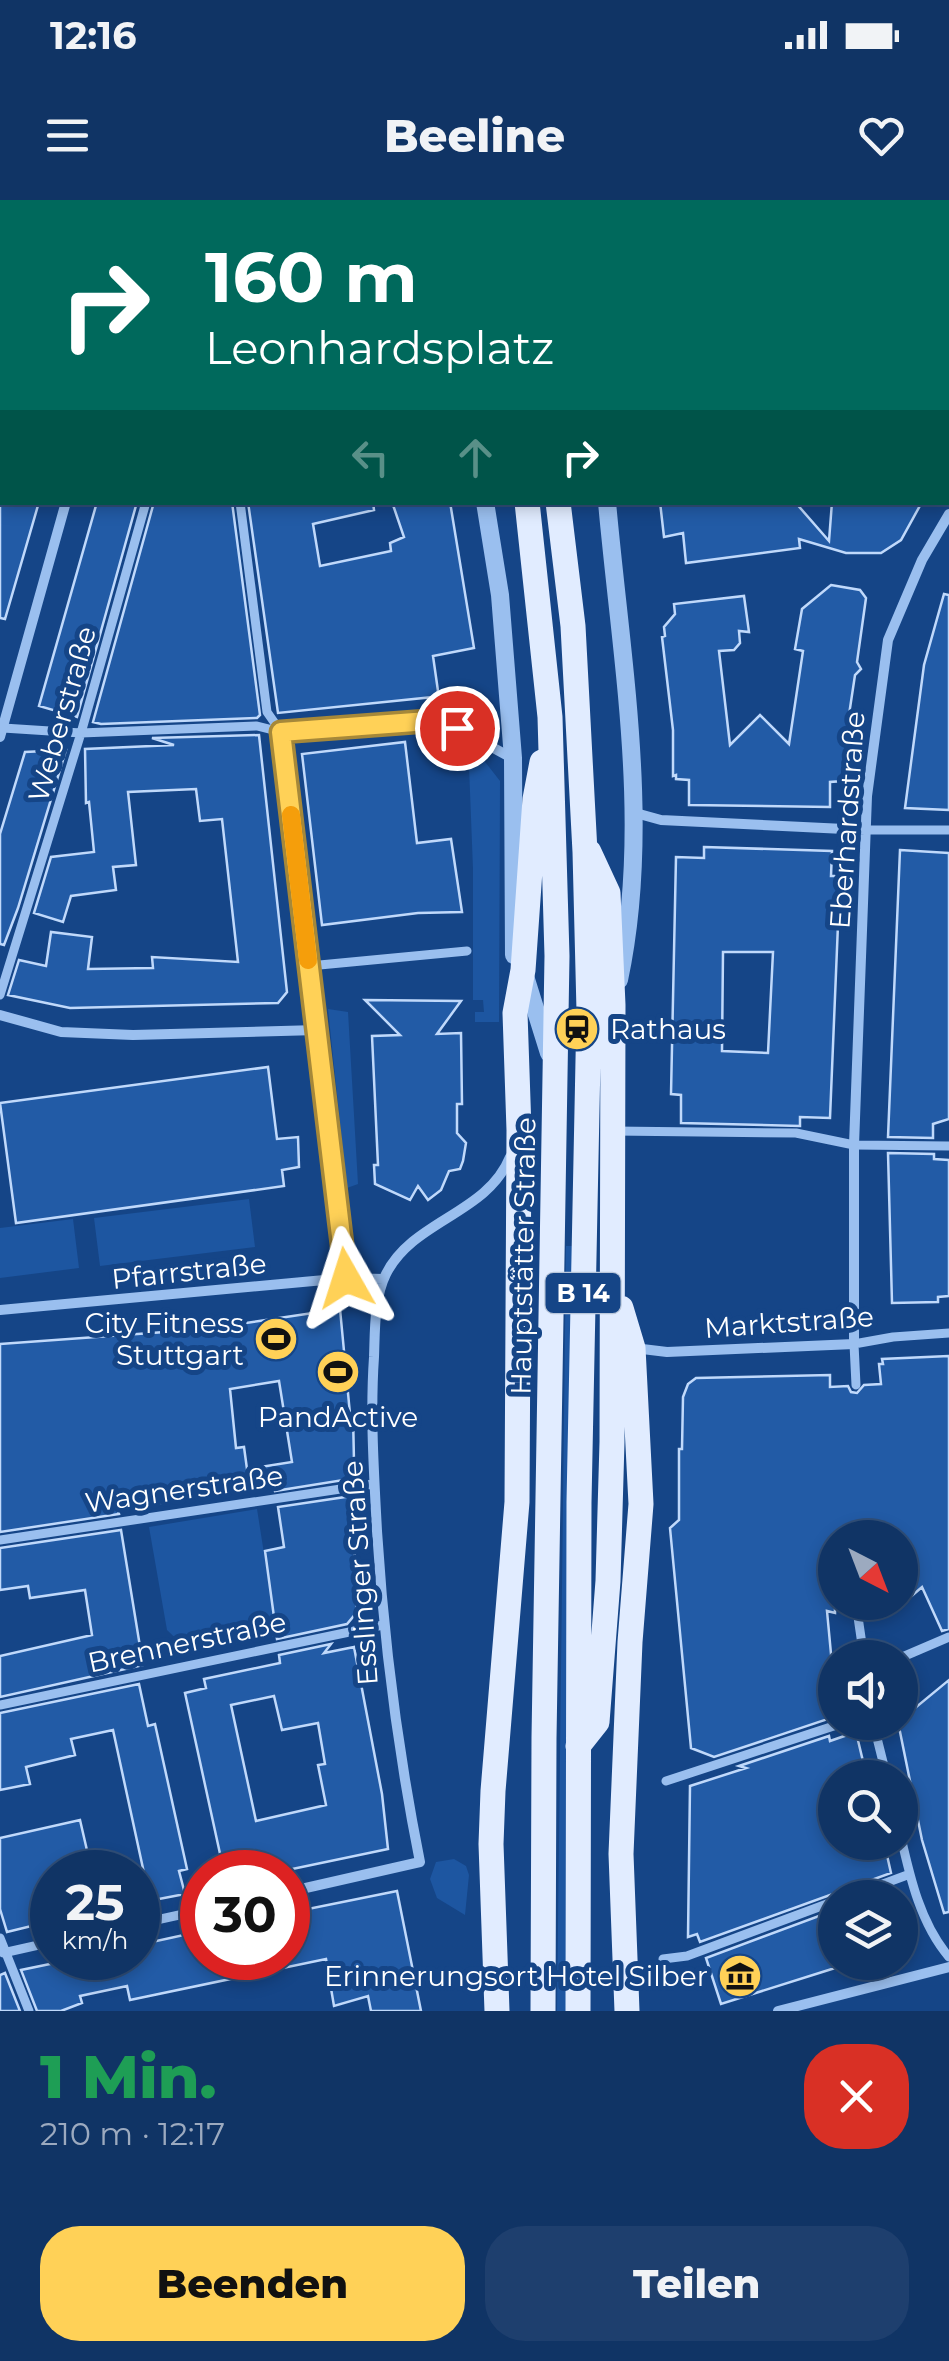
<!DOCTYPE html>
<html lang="de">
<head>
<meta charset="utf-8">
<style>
	body { margin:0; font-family:Montserrat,sans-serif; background:#1e3f6e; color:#f1f3f6; height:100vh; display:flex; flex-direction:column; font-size:38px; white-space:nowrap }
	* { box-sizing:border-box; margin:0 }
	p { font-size:32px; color:#9caabf }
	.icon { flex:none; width:55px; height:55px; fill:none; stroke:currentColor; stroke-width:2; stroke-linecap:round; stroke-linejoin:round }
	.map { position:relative; height:1811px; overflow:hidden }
	.details { display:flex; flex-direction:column; background:#103465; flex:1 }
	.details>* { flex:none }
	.top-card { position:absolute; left:0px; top:0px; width:950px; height:305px; box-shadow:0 5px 15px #0003,0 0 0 2px #304f79; background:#00695c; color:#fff; overflow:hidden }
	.needle { width:65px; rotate:138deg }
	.tools { position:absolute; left:818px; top:1320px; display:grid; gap:20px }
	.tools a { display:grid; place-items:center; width:100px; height:100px; border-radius:50%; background:#103465; box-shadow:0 5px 15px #0003,0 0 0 2px #304f79; font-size:50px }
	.speed { position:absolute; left:30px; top:1650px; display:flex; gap:20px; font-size:50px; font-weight:700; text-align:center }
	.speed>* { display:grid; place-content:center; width:130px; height:130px; border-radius:50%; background:#103465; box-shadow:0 5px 15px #0003,0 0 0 2px #304f79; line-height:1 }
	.speed small { font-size:25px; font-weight:400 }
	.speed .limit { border:15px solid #d22; background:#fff; color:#111 }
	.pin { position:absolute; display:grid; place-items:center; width:85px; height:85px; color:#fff; margin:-42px; border:5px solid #fff; border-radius:50%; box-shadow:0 2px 10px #0007 }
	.me { position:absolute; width:110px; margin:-55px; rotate:354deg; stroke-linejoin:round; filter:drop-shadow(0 0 8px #0008) }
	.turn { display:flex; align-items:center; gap:35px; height:210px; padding:0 40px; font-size:45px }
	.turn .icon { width:130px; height:130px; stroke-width:2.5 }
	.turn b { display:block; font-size:70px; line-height:85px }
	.lanes { display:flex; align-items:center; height:95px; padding:0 40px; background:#0003; justify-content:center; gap:50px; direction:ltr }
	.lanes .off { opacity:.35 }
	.round { display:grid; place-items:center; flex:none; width:105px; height:105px; border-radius:40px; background:#1e3f6e }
	.summary { display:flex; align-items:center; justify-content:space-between; height:170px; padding:0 40px }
	h1 { font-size:60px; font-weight:800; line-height:75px; color:#1e9e55 }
	.cta { display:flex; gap:20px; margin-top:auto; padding:20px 40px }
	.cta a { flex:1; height:115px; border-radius:40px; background:#ffd157; color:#111; font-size:40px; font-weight:800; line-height:115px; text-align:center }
	.cta a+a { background:#1e3f6e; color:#f1f3f6 }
	.status { display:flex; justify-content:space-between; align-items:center; height:70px; padding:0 50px; background:#103465; direction:ltr }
	.status svg { height:28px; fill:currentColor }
	header { display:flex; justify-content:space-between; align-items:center; height:130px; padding:0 40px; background:#103465; font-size:45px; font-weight:800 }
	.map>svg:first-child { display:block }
	.green { fill:#1d56a1 }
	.building { fill:#225ba6; stroke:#c0d9fb; stroke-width:2.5; fill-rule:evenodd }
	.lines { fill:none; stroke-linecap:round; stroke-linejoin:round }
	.primary-tunnel { stroke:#386199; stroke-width:25; stroke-dasharray:25 12; stroke-linecap:butt }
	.pedestrian { stroke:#9abfef; stroke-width:9 }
	.minor { stroke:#9abfef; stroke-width:10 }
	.tertiary { stroke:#9abfef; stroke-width:18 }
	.primary { stroke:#e1ecff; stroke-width:25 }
	.route-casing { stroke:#a68839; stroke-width:25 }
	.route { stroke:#ffd157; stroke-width:18 }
	.slow { stroke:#f59e0b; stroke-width:18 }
	.labels { text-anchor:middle; stroke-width:10; stroke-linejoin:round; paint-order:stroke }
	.shield { fill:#154587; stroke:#b9c7db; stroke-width:2.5 }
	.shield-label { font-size:25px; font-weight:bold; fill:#fff }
	.street-label { font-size:28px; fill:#fff; stroke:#154587 }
	.poi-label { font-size:28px; fill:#fff; stroke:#154587; text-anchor:end }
</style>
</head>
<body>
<div class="status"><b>12:16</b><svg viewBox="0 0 49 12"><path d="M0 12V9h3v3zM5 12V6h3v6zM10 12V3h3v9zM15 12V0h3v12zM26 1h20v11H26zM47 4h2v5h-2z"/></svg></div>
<header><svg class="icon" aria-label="menu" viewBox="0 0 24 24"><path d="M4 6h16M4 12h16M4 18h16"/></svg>Beeline<svg class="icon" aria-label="heart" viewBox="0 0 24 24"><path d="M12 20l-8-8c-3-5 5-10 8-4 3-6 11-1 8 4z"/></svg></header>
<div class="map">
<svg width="949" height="1811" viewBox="0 0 949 1811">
	<rect width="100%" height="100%" fill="#154587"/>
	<path class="green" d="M 468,540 L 500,581 L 499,822 L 475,822 L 475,812 L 484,812 L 483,800 L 473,800 L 473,669 Z
		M 328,809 L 348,812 L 358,984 L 347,988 Z
		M 249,999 L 255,1047 L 100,1066 L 94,1018 Z
		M 73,1019 L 79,1068 L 0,1078 L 0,1028 Z
		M 566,1046 L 574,1046 L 568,1811 L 557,1811 Z
		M 257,1309 L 277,1436 L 191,1453 L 167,1430 L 149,1327 Z
		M 454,1659 L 466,1666 L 469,1675 L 465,1715 L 437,1698 L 430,1679 L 436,1662 Z"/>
	<path class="building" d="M 0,302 L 39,302 L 5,419 L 0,418 Z
		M 97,302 L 137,302 L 77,517 L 39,506 Z
		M 154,302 L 232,302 L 260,515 L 257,518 L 101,524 L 93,522 Z
		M 248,302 L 373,302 L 374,310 L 313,324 L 320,366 L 391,351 L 390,343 L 404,337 L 392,302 L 450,302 L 474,448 L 433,456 L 438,491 L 433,497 L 278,513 Z
		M 660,302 L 795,302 L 829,341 L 832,302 L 922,302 L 901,340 L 881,353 L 846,353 L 799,339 L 800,348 L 686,363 L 683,333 L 664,337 Z
		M 831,385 L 860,390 L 866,398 L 857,462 L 861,469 L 855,475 L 847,528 L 846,577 L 843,577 L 843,581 L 830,582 L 830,607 L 689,605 L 689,580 L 676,579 L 676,575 L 673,576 L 673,530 L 662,437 L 665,436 L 664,427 L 675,414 L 674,404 L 744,396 L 749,432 L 739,431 L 740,443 L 734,450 L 719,451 L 730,545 L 760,515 L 789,544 L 803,451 L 795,449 L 802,409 Z
		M 944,394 L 949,395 L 949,610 L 905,608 L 924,465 Z
		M 259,535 L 287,792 L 278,803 L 70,808 L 8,795 L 19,760 L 46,766 L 51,732 L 92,737 L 88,769 L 153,768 L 152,757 L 238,762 L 222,619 L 200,621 L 196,589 L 128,592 L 136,665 L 113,667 L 116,690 L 71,696 L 63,722 L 34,713 L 51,657 L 94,652 L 89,602 L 86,603 L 85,549 L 174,545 L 152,538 Z
		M 405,542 L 417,643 L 451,639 L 462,712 L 418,713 L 322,725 L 302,554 Z
		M 66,550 L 18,708 L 4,745 L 0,744 L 0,634 L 25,552 Z
		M 704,647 L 832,651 L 831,676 L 840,676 L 830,918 L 800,917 L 800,926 L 681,923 L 681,895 L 671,894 L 676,657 L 704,658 ZM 723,752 L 773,752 L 768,853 L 722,851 Z
		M 900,650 L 949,653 L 949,919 L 933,924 L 933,938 L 888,937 Z
		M 365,800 L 461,801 L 437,834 L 461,833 L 462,904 L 457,904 L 457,933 L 466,943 L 463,961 L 460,969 L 449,971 L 441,990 L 428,1000 L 418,986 L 410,1000 L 375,984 L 374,965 L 378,965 L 372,836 L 400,835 Z
		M 268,867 L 277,939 L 298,937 L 299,967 L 282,970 L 284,986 L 16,1023 L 0,903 Z
		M 888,953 L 934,954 L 934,959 L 949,960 L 949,1096 L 938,1097 L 938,1102 L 892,1103 Z
		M 340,1109 L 350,1214 L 353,1214 L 354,1262 L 351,1262 L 350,1279 L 275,1291 L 274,1286 L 203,1296 L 118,1310 L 119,1314 L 0,1332 L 0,1144 L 206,1129 ZM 279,1181 L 292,1262 L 247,1269 L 244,1247 L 236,1248 L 230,1189 Z
		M 949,1156 L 949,1429 L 942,1431 L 922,1387 L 900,1406 L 900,1338 L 835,1338 L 835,1413 L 827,1411 L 834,1486 L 825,1488 L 828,1519 L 714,1557 L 691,1548 L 670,1328 L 679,1320 L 679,1249 L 682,1249 L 683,1197 L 688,1184 L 696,1178 L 830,1175 L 830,1187 L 848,1186 L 851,1192 L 857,1193 L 864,1185 L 881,1184 L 879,1164 L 883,1164 L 882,1159 Z
		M 352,1296 L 357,1412 L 347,1424 L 277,1439 L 265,1351 L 284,1347 L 278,1307 Z
		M 121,1330 L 143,1465 L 0,1497 L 0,1456 L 92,1435 L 85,1390 L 30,1398 L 28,1386 L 0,1390 L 0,1348 Z
		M 331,1444 L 324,1453 L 354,1447 L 382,1594 L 388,1649 L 278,1672 L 224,1672 L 185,1493 L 206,1488 L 204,1479 L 280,1463 L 279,1455 ZM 274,1496 L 282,1530 L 318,1523 L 325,1564 L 318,1565 L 326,1605 L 256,1621 L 231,1505 Z
		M 949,1480 L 949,1712 L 944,1713 L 922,1640 L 898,1522 Z
		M 139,1484 L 148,1526 L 155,1524 L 187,1669 L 179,1671 L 185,1694 L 138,1703 L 138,1674 L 144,1673 L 113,1530 L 71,1539 L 75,1555 L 26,1567 L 30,1584 L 0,1590 L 0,1513 Z
		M 856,1532 L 867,1578 L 835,1578 L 835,1642 L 884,1642 L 891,1673 L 700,1742 L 697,1734 L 688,1737 L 690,1586 L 746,1568 L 739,1566 L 829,1536 L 830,1541 Z
		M 80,1620 L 92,1672 L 52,1672 L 52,1721 L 7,1732 L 0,1709 L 0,1638 Z
		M 397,1691 L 421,1811 L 371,1811 L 368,1796 L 334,1806 L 326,1759 L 130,1800 L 127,1786 L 80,1796 L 82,1803 L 61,1811 L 37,1811 L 21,1770 L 79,1758 L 138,1758 L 138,1745 L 202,1731 L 202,1758 L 288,1758 L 288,1713 Z
		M 835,1710 L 835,1768 L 721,1804 L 706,1758 Z
		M 5,1773 L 20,1811 L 0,1811 L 0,1775 Z"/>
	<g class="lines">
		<path class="primary-tunnel" d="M 496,0 L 496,2
			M 527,0 L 527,2"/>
		<path class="pedestrian" d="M 240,302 L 267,512 L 281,532
			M 3,528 L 81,533 L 257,526 L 281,532
			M 865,630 L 949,630
			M 309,766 L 467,751
			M 0,795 L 81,533 L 146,302
			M 614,931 L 796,933 L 854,945 L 949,946
			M 856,1185 L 854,1144 L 893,1137 L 949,1133
			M 0,1340 L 374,1284
			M 858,1417 L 864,1458
			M 900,1458 L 949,1437
			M 0,1505 L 383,1425
			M 873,1522 L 887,1578
			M 666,1581 L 846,1522
			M 900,1633 C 910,1677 920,1723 949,1757
			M 845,1698 L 910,1674
			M 138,1724 L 202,1710
			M 0,1738 L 29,1811
			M 3,1753 L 52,1742
			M 663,1759 L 687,1756 L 835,1701"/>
		<path class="minor" d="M 502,0 L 504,2
			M 513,0 L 521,2
			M 817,0 L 817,2
			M 150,2 L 151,0
			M 948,103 L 949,102
			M 0,537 L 66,302
			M 632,612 L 661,620 L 865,630
			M 0,815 L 61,832 L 133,835 L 317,830
			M 346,1078 L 281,532 L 429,521 L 457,528 L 512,558
			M 0,1110 L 346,1078 L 383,1079
			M 634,1148 L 667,1152 L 854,1144 L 854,945 L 867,596 L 888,440 L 922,360 L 949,314
			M 288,1692 L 420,1662 C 398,1552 384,1443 377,1331 C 374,1273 370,1215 374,1157 C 375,1131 374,1098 386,1074 C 413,1020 487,1014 510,957
			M 778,1811 L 949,1767"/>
		<path class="tertiary" d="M 135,0 L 137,2
			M 435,0 L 435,2
			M 576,0 L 576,2
			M 476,2 L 486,0
			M 485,302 L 500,395 L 513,558 L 514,755
			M 607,302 C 621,459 652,625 619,780
			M 524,773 L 549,853"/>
		<path class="primary" d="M 527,302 L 550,517 L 557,756 L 544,1538 L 543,1811
			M 558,302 L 573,426 L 585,652 L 589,811 L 579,1302 L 578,1811
			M 621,1108 L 633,1148 L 641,1304 L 630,1442 L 621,1654 L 627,1811
			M 578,1546 L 597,1522 L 608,1381 L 612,1242 L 613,805 L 608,693 L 589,652
			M 497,1811 L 491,1644 L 493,1591 L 517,1302 L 519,930 L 515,813 L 523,770 L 535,599 L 542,562"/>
	</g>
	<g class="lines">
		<g class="route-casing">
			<path id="route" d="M 346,1078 L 281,532 L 428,521 L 457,528"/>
		</g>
		<use href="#route" class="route"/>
		<path class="slow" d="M 291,615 L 308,760"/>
	</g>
	<defs>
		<g id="station-disc" transform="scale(2.25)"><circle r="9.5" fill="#ffd157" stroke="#154587"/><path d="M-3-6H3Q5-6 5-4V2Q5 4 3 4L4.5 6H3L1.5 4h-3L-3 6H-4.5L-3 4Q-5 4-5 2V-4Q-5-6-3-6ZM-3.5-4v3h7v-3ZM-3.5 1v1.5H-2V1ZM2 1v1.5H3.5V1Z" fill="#111"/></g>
		<g id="stadium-disc" transform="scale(2.25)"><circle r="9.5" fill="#ffd157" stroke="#154587"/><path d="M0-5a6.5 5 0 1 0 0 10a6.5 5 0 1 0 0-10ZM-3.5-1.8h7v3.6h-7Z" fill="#111"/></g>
		<g id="museum-disc" transform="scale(2.25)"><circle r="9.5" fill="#ffd157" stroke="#154587"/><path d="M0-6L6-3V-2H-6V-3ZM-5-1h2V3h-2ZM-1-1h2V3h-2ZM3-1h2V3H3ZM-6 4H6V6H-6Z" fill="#111"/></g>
	</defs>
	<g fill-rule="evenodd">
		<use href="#station-disc" x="577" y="829"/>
		<use href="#stadium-disc" x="276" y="1139"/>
		<use href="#stadium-disc" x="338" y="1172"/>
		<use href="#museum-disc" x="740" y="1776"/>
	</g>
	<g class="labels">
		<rect class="shield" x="545.5" y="1073" width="75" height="40" rx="8"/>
		<g class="shield-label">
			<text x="583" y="1102">B 14</text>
		</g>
		<g class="street-label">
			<text transform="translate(62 514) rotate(-74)" y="10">Weberstraße</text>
			<text transform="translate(847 620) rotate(-86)" y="10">Eberhardstraße</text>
			<text transform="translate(523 1056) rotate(-89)" y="10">Hauptstätter Straße</text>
			<text transform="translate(189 1071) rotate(-6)" y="10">Pfarrstraße</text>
			<text transform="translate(789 1122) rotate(-4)" y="10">Marktstraße</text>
			<text transform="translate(184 1289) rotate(-8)" y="10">Wagnerstraße</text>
			<text transform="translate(360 1373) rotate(-94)" y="10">Esslinger Straße</text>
			<text transform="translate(187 1442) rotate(-12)" y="10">Brennerstraße</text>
		</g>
		<g class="poi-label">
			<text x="610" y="839" text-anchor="start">Rathaus</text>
			<text x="244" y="1133">City Fitness<tspan x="244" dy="32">Stuttgart</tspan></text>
			<text x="338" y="1227" text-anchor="middle">PandActive</text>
			<text x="708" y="1786">Erinnerungsort Hotel Silber</text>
		</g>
	</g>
</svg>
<div class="tools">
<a><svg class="needle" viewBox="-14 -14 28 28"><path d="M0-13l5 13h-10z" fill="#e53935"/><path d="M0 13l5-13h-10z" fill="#9caabf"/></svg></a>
<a><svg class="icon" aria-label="sound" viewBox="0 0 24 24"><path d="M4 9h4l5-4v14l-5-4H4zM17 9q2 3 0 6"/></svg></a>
<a><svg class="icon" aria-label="search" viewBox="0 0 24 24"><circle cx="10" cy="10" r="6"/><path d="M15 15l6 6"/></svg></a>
<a><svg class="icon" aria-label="layers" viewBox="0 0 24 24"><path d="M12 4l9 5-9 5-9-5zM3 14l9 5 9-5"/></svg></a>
</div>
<div class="speed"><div>25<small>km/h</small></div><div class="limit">30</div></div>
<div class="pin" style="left:457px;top:528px;background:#d93025"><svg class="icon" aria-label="arrive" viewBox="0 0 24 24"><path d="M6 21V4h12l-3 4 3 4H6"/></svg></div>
<svg class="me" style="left:346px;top:1078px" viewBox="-20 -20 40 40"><path d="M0-17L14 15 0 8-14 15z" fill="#ffd157" stroke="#fff" stroke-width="4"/></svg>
<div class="top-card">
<div class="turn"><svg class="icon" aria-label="right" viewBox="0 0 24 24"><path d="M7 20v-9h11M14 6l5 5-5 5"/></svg><div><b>160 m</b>Leonhardsplatz</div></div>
<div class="lanes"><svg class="icon off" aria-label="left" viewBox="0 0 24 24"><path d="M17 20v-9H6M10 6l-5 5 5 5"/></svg><svg class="icon off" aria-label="ahead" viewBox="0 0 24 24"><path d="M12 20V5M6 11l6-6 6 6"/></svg><svg class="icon" aria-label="right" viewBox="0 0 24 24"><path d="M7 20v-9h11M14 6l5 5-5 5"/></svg></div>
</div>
</div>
<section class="details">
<div class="summary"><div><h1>1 Min.</h1><p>210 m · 12:17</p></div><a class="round" style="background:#d93025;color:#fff"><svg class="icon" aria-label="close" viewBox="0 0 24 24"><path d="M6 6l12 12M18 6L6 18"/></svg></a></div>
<div class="cta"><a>Beenden</a><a>Teilen</a></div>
</section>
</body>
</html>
